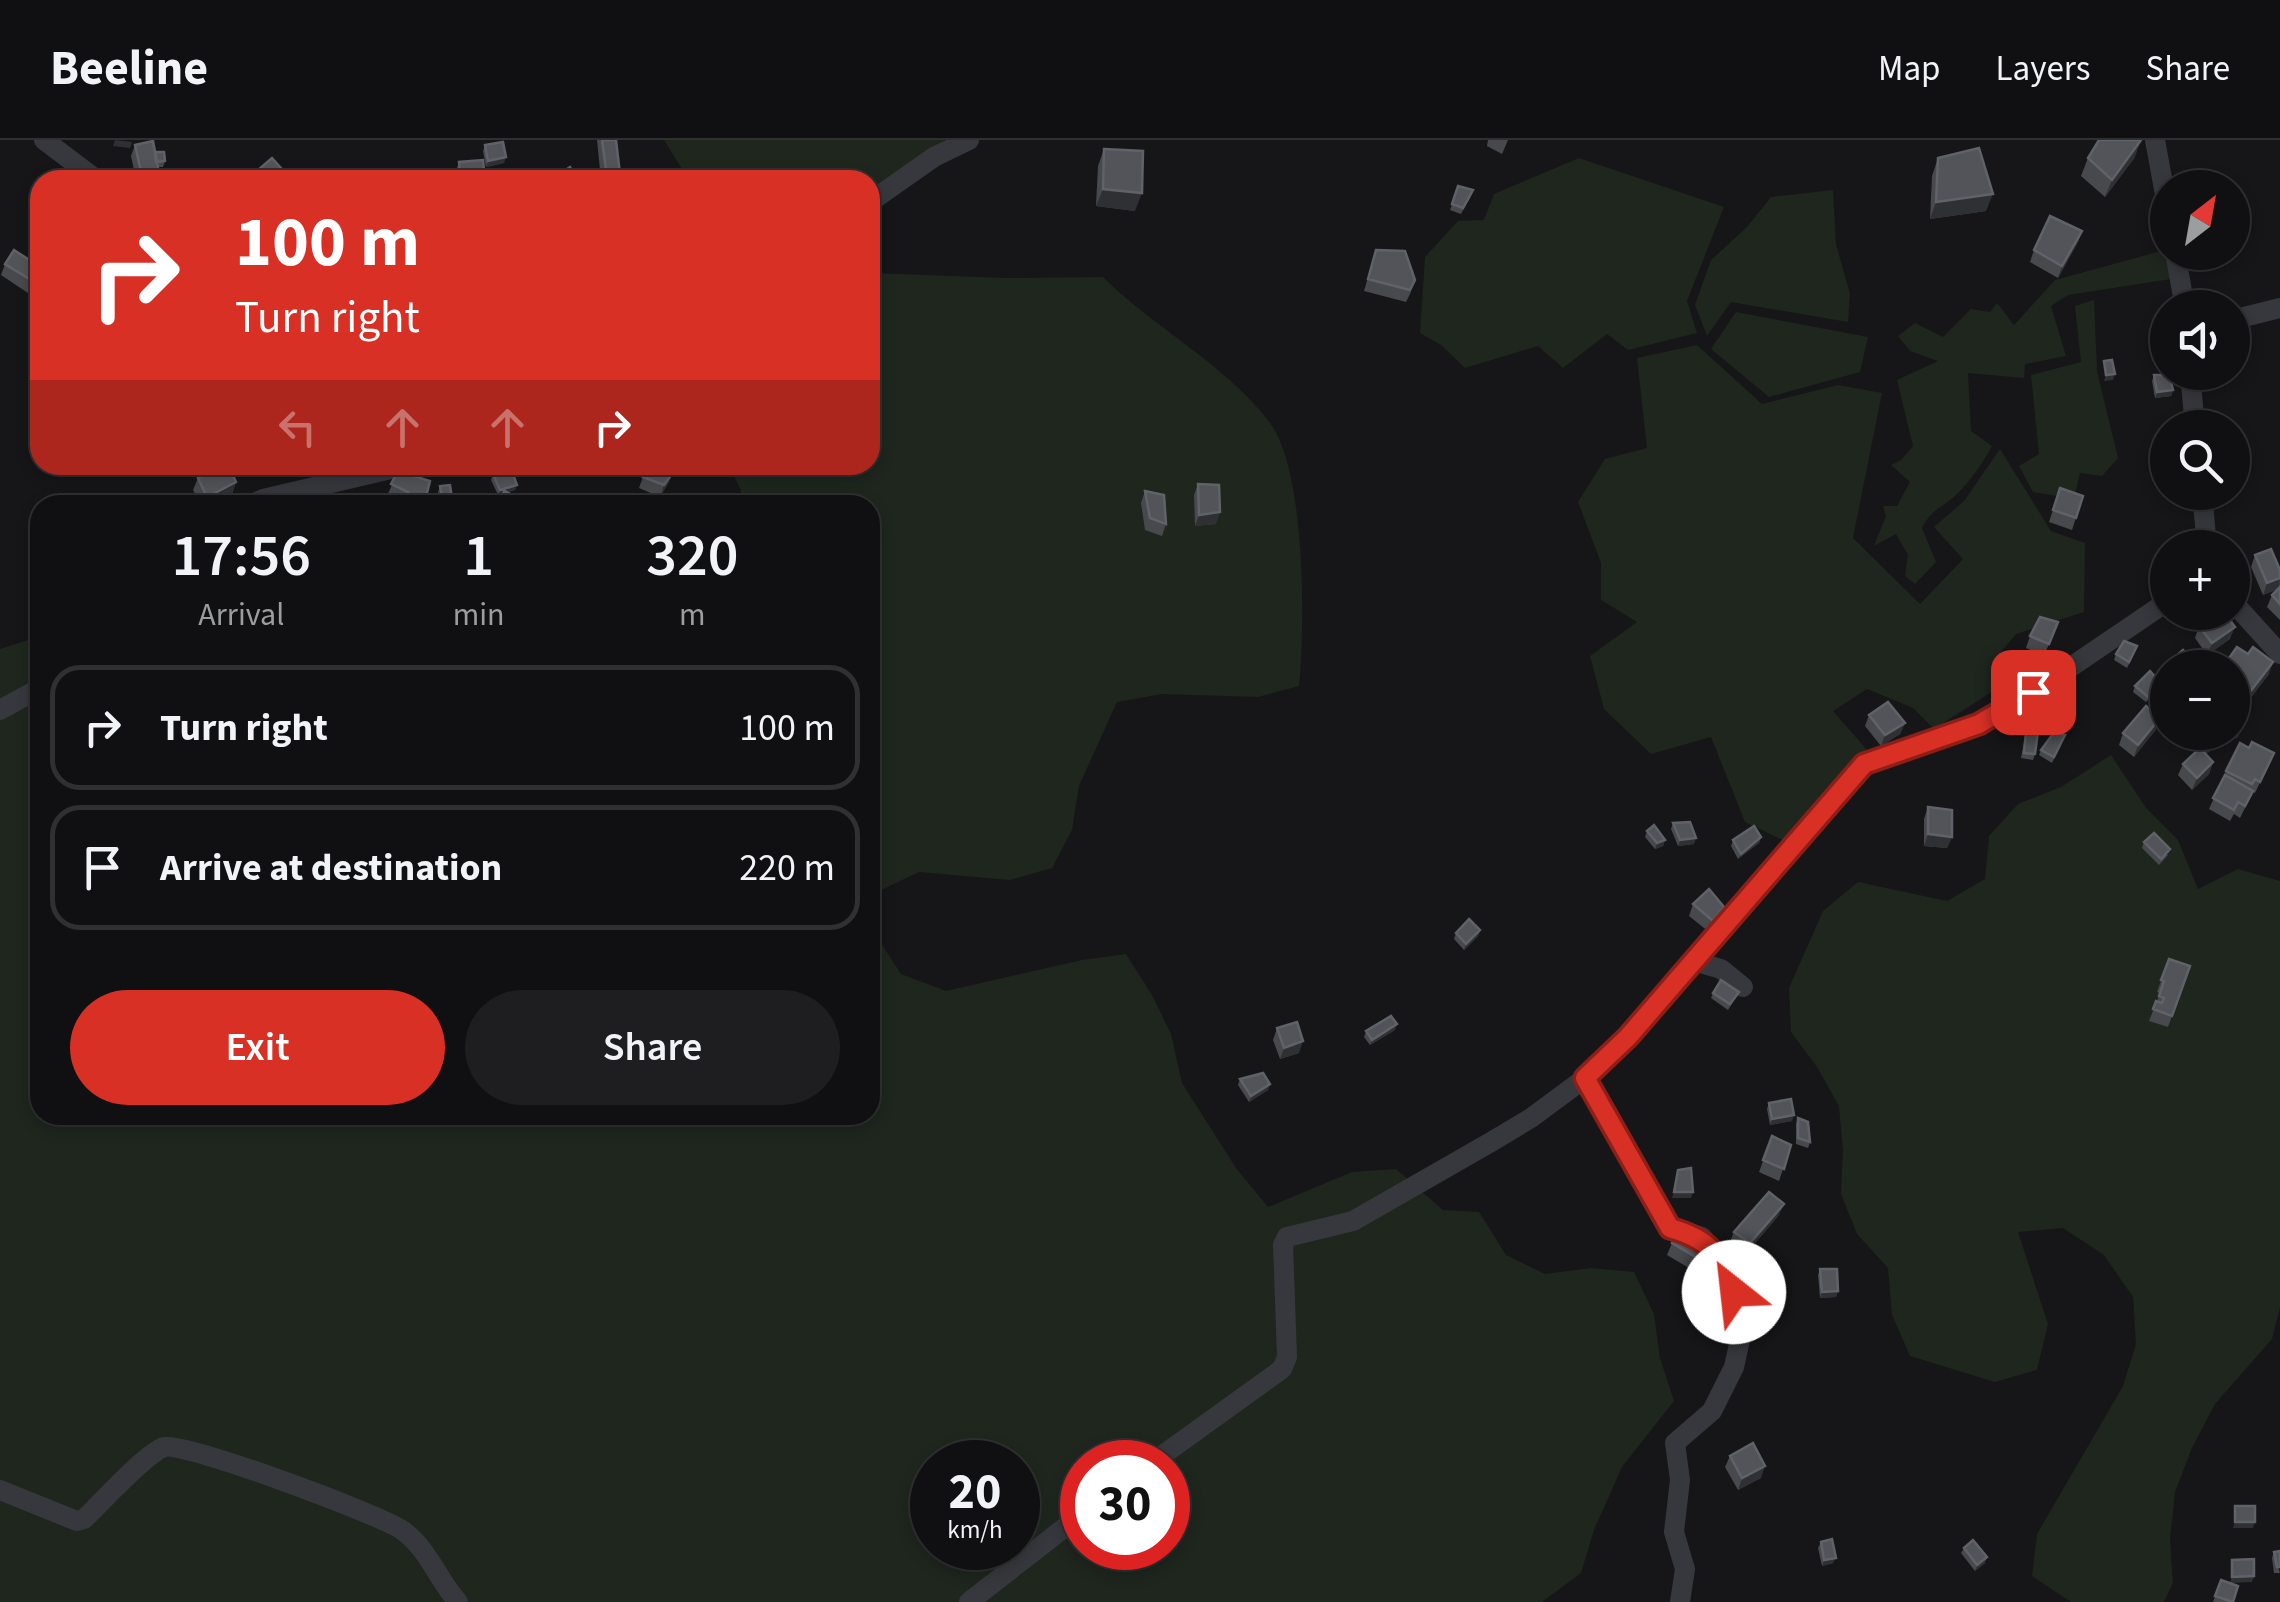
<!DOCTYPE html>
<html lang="en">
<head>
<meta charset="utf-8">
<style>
	body { margin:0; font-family:"Source Sans 3",sans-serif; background:#1e1e20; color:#f1f3f6; height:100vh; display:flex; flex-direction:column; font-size:38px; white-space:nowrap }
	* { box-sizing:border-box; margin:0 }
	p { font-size:32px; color:#9c9d9f }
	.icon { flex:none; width:55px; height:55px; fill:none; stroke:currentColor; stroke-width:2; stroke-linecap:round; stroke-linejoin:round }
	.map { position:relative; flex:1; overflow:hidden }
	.panel { position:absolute; left:30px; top:355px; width:850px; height:630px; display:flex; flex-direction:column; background:#101012; border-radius:30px; box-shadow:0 5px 15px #0003,0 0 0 2px #303032 }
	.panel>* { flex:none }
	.banner { position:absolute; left:30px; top:30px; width:850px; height:305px; border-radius:30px; box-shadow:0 5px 15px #0003,0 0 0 2px #303032; background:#d93025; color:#fff; overflow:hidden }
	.needle { width:65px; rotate:31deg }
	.controls { position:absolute; left:2150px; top:30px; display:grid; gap:20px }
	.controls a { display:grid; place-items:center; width:100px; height:100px; border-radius:50%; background:#101012; box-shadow:0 5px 15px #0003,0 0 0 2px #303032; font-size:50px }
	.speed { position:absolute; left:910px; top:1300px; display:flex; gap:20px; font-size:50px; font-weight:700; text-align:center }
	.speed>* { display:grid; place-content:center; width:130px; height:130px; border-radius:50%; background:#101012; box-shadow:0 5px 15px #0003,0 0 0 2px #303032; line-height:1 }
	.speed small { font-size:25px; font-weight:400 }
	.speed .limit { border:15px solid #d22; background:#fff; color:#111 }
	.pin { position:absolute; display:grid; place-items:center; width:85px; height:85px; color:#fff; margin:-42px; border-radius:20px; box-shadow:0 5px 15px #0006 }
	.me { position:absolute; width:110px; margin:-55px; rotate:331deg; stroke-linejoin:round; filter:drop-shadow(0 0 8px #0008) }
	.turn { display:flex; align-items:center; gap:35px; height:210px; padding:0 40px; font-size:45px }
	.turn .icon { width:130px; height:130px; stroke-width:2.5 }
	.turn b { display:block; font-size:70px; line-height:85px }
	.lanes { display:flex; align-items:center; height:95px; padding:0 40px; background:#0003; justify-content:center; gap:50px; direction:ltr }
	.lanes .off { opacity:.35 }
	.eta { display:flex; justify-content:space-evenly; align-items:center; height:170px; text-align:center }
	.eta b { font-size:60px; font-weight:600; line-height:70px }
	.button { display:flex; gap:20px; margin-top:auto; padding:20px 40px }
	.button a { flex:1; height:115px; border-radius:60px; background:#d93025; color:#fff; font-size:40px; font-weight:600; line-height:115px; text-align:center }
	.button a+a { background:#1e1e20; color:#f1f3f6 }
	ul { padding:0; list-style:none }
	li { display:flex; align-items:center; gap:30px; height:125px; margin:0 20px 15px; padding:0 20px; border:5px solid #303032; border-radius:30px }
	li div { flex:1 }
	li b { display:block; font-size:38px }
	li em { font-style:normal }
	header { display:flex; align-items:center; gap:60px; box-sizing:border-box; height:140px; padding:0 50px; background:#101012; border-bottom:2px solid #303032 }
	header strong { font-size:48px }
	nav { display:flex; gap:55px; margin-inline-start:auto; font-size:35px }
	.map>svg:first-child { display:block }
	.green { fill:#1e261e; fill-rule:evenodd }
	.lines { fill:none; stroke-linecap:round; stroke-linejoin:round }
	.street { stroke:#37383d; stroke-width:20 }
	.wall { fill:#47494d }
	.shaded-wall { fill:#2f3033 }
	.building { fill:#525459; stroke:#5f6268; stroke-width:2.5 }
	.route-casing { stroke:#8d1f18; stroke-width:25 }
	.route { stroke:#d93025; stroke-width:18 }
</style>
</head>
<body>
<header>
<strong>Beeline</strong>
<nav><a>Map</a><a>Layers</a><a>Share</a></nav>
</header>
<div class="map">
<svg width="2280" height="1462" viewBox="0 0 2280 1462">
	<rect width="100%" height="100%" fill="#161618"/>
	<path class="green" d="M 664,0 L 945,0 L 870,52 L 870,40 L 689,40 Z
		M 1579,18 L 1724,67 L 1687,161 L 1697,193 L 1628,210 L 1607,194 L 1563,228 L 1538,206 L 1465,228 L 1441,205 L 1420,193 L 1425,117 L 1458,81 L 1484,80 L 1494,54 Z
		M 1833,50 L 1836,104 L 1850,154 L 1848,182 L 1731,162 L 1707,196 L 1695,165 L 1711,120 L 1747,87 L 1771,57 Z
		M 2165,110 L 2171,139 L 2068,155 L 2051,166 L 2066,216 L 2025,224 L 2024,238 L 1968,233 L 1971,291 L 1992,306 C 1982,324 1971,340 1957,354 C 1942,369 1933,367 1922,388 L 1936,422 L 1915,444 L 1905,436 L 1908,415 L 1896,394 L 1874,406 L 1886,376 L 1883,366 L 1897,366 L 1910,342 L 1891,325 L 1901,320 L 1913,306 L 1897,240 L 1938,221 L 1910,211 L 1898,196 L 1915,183 L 1943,197 L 1971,169 L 1990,172 L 1997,163 L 2014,185 L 2055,140 Z
		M 870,133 L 1007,138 L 1103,137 C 1154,188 1227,225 1270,283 C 1306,331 1305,486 1299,546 L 1258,557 L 1162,554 L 1117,562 L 1079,646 L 1072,690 L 1052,728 L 1010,740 L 919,732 L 877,752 L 877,797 L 901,834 L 946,851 L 1082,820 L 1126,814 L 1152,855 L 1171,894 L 1182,943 L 1236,1028 L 1268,1067 L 1352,1032 L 1396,1029 L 1443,1070 L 1479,1072 L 1506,1115 L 1545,1134 L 1591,1128 L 1634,1132 L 1654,1174 L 1660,1218 L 1674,1261 L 1622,1327 L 1594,1390 L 1581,1433 L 1542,1462 L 0,1462 L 0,509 L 31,499 L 40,506 L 40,975 L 870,975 L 870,365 L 739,365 L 741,351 L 729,325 L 870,325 ZM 932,1322 L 1018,1322 L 1018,1408 L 932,1408 ZM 1082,1322 L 1168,1322 L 1168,1408 L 1082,1408 Z
		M 2094,160 L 2097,231 L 2118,318 L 2102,336 L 2080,333 L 2074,359 L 2033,352 L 2019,326 L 2039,314 L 2031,235 L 2081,222 L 2075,166 Z
		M 1736,172 L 1868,197 L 1860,232 L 1769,257 L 1711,209 Z
		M 1697,205 L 1762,264 L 1838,245 L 1882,253 L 1853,398 L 1920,464 L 1963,419 L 1934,387 L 1964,361 L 2000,309 L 2051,391 L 2085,403 L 2084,472 L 2016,494 L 1993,522 L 2004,544 L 1934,589 L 1913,568 L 1867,549 L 1833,571 L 1868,611 L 1785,701 L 1745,682 L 1711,597 L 1651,614 L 1604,569 L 1590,516 L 1637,482 L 1601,460 L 1601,423 L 1578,362 L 1605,319 L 1647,308 L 1637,218 Z
		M 2111,615 L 2146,668 L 2178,700 L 2198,749 L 2238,729 L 2280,741 L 2280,1167 L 2272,1199 L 2215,1264 L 2192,1308 L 2175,1352 L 2170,1399 L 2173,1443 L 2164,1462 L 2071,1462 L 2032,1436 L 2037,1394 L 2123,1246 L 2136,1204 L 2133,1157 L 2104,1115 L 2063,1088 L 2018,1092 L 2048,1184 L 2037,1230 L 1995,1242 L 1910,1216 L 1892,1175 L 1888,1128 L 1857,1094 L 1841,1054 L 1843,1010 L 1839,966 L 1817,927 L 1791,892 L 1789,848 L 1823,771 L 1858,742 L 1947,761 L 1985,739 L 1989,696 L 2018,664 L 2061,647 Z"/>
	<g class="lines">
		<path class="street" d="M 44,0 L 97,40
			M 2155,0 L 2168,71
			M 870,62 L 934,17 L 969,0
			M 2175,112 L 2185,168
			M 2232,180 L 2280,168
			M 2190,232 L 2195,288
			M 2202,352 L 2207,408
			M 250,365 L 263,359 L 391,329 L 446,325
			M 2232,461 L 2280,514
			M 0,570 L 40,548
			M 1693,821 L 1721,829 L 1743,847
			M 1585,938 L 1671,1087 L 1702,1097 L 1724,1127 L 1745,1177 L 1734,1227 L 1712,1271 L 1675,1303 L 1680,1340 L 1674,1392 L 1685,1429 L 1680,1462
			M 1153,1322 L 1282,1229 L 1287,1217 L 1283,1105 L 1287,1097 L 1353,1081 L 1491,1002 L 1531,978 L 1585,938 L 1628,897 L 1864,624 L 1979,585 L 2006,571 L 2168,461
			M 0,1350 L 77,1381 L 84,1379 C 101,1363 145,1314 164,1307 C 180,1300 381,1375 402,1390 C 429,1409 437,1439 458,1462
			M 969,1462 L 1082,1374"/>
	</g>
	<path class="wall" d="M 597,0 L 616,0 L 618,40 L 601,40 Z
		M 1488,0 L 1508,0 L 1502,14 L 1487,6 Z
		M 135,5 L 155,13 L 165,21 L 163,27 L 158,27 L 154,40 L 136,40 L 131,16 Z
		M 485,5 L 504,23 L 486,27 L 483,11 Z
		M 1104,9 L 1135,71 L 1096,66 L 1098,26 Z
		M 2135,17 L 2105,57 L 2081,36 L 2088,18 Z
		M 1938,18 L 1986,71 L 1930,79 L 1932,36 Z
		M 459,22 L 485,40 L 456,40 L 455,33 Z
		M 258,30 L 289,37 L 288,40 L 254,40 Z
		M 1458,46 L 1471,56 L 1461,74 L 1450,70 Z
		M 2082,91 L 2078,102 L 2058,138 L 2030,122 L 2034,110 Z
		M 1376,110 L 1411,152 L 1406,162 L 1364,151 Z
		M 5,124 L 40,141 L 31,155 L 1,135 Z
		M 2154,235 L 2173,250 L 2171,256 L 2155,258 L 2152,241 Z
		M 398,331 L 424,365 L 401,365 L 402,363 L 387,356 Z
		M 493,334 L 517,345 L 515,350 L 498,355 L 491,340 Z
		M 643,337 L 669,342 L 660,357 L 639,348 Z
		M 198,338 L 236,342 L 232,354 L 210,365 L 201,365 L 193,350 Z
		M 1198,344 L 1216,384 L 1195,386 L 1194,355 Z
		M 440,346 L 453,365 L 440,365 L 438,352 Z
		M 2060,348 L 2083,356 L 2072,390 L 2049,382 Z
		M 1145,351 L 1166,384 L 1162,396 L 1145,390 L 1141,363 Z
		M 2255,415 L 2280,430 L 2280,480 L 2267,467 L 2272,455 L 2278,449 L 2263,455 L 2251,427 Z
		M 2058,482 L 2044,516 L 2026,508 L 2030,496 Z
		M 2199,486 L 2230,499 L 2207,515 L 2195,498 Z
		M 2135,512 L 2127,528 L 2114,520 L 2116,514 Z
		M 2166,525 L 2168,528 L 2168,543 L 2162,537 Z
		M 2232,528 L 2269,534 L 2246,564 L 2236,556 L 2232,560 Z
		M 2160,542 L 2158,548 L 2146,562 L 2133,552 L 2135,546 Z
		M 2168,555 L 2168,592 L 2174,592 L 2166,599 L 2157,587 L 2134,617 L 2119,605 L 2123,593 L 2152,571 L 2154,565 Z
		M 1869,575 L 1905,583 L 1900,594 L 1881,606 L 1865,586 Z
		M 2242,586 L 2238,597 L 2225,603 L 2222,596 L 2218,606 L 2205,614 L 2213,622 L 2209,634 L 2192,650 L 2178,635 L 2183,624 L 2199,608 L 2189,592 L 2232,592 Z
		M 2026,591 L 2035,614 L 2033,620 L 2021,618 Z
		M 2065,595 L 2052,623 L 2039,615 L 2041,610 Z
		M 2249,608 L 2274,613 L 2255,653 L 2253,652 L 2240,678 L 2234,674 L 2230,681 L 2209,669 L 2226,631 Z
		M 1928,667 L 1952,697 L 1947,708 L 1924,706 L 1924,679 Z
		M 1673,683 L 1694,704 L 1678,706 L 1671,689 Z
		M 1647,691 L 1665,700 L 1663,706 L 1655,709 L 1645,697 Z
		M 1761,697 L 1759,703 L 1738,719 L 1731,706 L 1733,700 Z
		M 2144,702 L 2168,715 L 2159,725 L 2142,708 Z
		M 1693,764 L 1719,779 L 1709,792 L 1689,776 Z
		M 1480,790 L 1478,796 L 1464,810 L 1454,799 L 1456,793 Z
		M 2169,819 L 2190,826 L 2168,887 L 2149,881 L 2160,853 L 2157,852 Z
		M 1739,852 L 1728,870 L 1711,858 L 1713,853 Z
		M 1277,888 L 1299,913 L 1280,919 L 1273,900 Z
		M 1395,890 L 1370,905 L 1364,897 L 1366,891 Z
		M 1240,939 L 1268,950 L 1249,962 L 1238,945 Z
		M 1769,963 L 1792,981 L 1770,985 L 1767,969 Z
		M 1798,978 L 1810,1002 L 1808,1008 L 1796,1004 L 1796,984 Z
		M 1772,996 L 1791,1005 L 1779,1041 L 1759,1032 Z
		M 1779,1075 L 1745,1115 L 1729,1104 L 1734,1092 Z
		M 1672,1103 L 1704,1112 L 1694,1131 L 1667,1115 Z
		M 1820,1129 L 1838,1151 L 1836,1157 L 1820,1158 L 1818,1135 Z
		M 1700,1148 L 1718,1188 L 1698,1188 L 1696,1160 Z
		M 1730,1316 L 1761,1338 L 1738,1350 L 1725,1327 Z
		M 1821,1402 L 1833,1423 L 1822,1426 L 1818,1408 Z
		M 1964,1408 L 1985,1423 L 1975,1431 L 1961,1413 Z
		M 2274,1412 L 2280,1433 L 2274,1433 L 2272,1418 Z
		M 2221,1440 L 2233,1462 L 2213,1462 Z"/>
	<path class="shaded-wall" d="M 115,0 L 132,2 L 130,8 L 113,6 Z
		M 2141,0 L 2135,17 L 2105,57 L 2112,40 Z
		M 506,17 L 504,23 L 486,27 L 488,21 Z
		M 158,28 L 154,40 L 138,40 L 141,32 Z
		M 620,34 L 618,40 L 606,40 L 607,37 Z
		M 1103,49 L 1142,53 L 1135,71 L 1096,66 Z
		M 1993,54 L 1986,71 L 1930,79 L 1936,62 Z
		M 2082,91 L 2078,102 L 2058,138 L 2062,126 Z
		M 2115,234 L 2113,240 L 2104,241 L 2106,235 Z
		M 2173,250 L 2171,256 L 2155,258 L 2157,252 Z
		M 674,331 L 669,342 L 660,357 L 664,345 Z
		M 236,342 L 232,354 L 210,365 L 204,365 L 207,357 Z
		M 517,345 L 515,350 L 498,355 L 500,350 Z
		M 1220,372 L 1216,384 L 1195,386 L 1199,375 Z
		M 2280,438 L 2279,449 L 2263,455 L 2267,443 Z
		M 2235,487 L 2230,499 L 2207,515 L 2212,503 Z
		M 2273,522 L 2269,534 L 2246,564 L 2250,552 Z
		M 2160,578 L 2156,590 L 2134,617 L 2138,605 Z
		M 1905,583 L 1900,594 L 1881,606 L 1885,595 Z
		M 2242,586 L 2238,597 L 2225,603 L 2229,592 L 2232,592 L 2232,590 Z
		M 2222,595 L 2218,606 L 2203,615 L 2207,604 Z
		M 2213,622 L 2209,634 L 2192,650 L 2197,638 Z
		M 1928,694 L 1952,697 L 1947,708 L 1924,706 Z
		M 1761,697 L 1759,703 L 1738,719 L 1741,714 Z
		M 1696,698 L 1694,704 L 1678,706 L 1680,700 Z
		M 1665,700 L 1663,706 L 1655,709 L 1657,703 Z
		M 1724,767 L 1719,779 L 1709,792 L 1713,781 Z
		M 1480,790 L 1478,796 L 1464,810 L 1466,804 Z
		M 1397,884 L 1395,890 L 1370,905 L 1372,900 Z
		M 1303,901 L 1299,913 L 1280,919 L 1284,908 Z
		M 1270,944 L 1268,950 L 1249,962 L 1251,956 Z
		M 1794,975 L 1792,981 L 1770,985 L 1772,979 Z
		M 1674,1052 L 1693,1052 L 1691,1058 L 1672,1058 Z
		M 1784,1064 L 1779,1075 L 1745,1115 L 1750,1103 Z
		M 1838,1151 L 1836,1157 L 1820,1158 L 1822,1152 Z
		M 1702,1177 L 1723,1177 L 1718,1188 L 1698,1188 Z
		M 1765,1326 L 1761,1338 L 1738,1350 L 1742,1338 Z
		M 2235,1382 L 2255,1382 L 2253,1388 L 2233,1388 Z
		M 1987,1417 L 1985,1423 L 1975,1431 L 1977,1425 Z
		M 1836,1418 L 1833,1423 L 1822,1426 L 1824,1420 Z
		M 2254,1436 L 2252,1442 L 2230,1443 L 2232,1437 Z"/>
	<path class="building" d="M 602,0 L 616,0 L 620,34 L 607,37 Z
		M 2099,0 L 2141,0 L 2112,40 L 2088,18 Z
		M 153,1 L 158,28 L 141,32 L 135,5 Z
		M 503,2 L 506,17 L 488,21 L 485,5 Z
		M 1979,8 L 1993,54 L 1936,62 L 1938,18 Z
		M 1104,9 L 1143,11 L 1142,53 L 1103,49 Z
		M 155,12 L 164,12 L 165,21 L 156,22 Z
		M 272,18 L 289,37 L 285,40 L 267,40 L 258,30 Z
		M 483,20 L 485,40 L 461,40 L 459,22 Z
		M 570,27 L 577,40 L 551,40 Z
		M 353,32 L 361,40 L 345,40 Z
		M 449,32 L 451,40 L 433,40 L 432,36 Z
		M 1458,46 L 1473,50 L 1463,68 L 1452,64 Z
		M 2050,76 L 2082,91 L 2062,126 L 2034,110 Z
		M 14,110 L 40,127 L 40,136 L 36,143 L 5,124 Z
		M 1376,110 L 1405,111 L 1415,140 L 1410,150 L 1368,139 Z
		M 2112,220 L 2115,234 L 2106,235 L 2104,221 Z
		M 2154,235 L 2169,235 L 2173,250 L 2157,252 Z
		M 223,325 L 228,325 L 236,342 L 207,357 L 198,338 Z
		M 649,325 L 662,325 L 674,331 L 664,345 L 643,337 Z
		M 510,326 L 517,345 L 500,350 L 493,334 Z
		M 398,331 L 430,341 L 424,365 L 403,360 L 408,352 L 391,344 Z
		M 1198,344 L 1219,345 L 1220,372 L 1199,375 Z
		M 450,345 L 453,365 L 444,365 L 440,346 Z
		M 2060,348 L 2083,356 L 2076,378 L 2053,370 Z
		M 505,351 L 529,365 L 494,365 Z
		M 1145,351 L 1164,355 L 1166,384 L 1150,378 Z
		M 161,357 L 175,365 L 157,365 Z
		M 641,359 L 643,365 L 627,365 L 627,363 Z
		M 2271,409 L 2280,430 L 2280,438 L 2267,443 L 2255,415 Z
		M 2280,447 L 2280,464 L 2272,455 Z
		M 2219,472 L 2224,472 L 2235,487 L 2212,503 L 2199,486 Z
		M 2040,477 L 2058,482 L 2049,504 L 2030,496 Z
		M 2124,501 L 2137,506 L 2129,522 L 2116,514 Z
		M 2237,507 L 2248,514 L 2253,507 L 2273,522 L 2250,552 L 2240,545 L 2235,551 L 2232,549 L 2232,528 L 2222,528 Z
		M 2183,510 L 2197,525 L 2194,528 L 2168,528 L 2166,525 Z
		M 2150,531 L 2160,542 L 2148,557 L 2135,546 Z
		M 2168,555 L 2168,583 L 2154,565 Z
		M 1888,562 L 1905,583 L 1885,595 L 1869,575 Z
		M 2232,563 L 2242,586 L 2232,590 Z
		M 2146,566 L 2160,578 L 2138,605 L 2123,593 Z
		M 2026,591 L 2038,592 L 2035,614 L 2024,613 Z
		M 2055,591 L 2065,595 L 2054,617 L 2041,610 Z
		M 2201,592 L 2221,592 L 2222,595 L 2207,604 Z
		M 2252,602 L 2274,613 L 2260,642 L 2255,639 L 2252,644 L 2226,631 L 2240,603 L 2249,608 Z
		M 2200,608 L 2213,622 L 2197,638 L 2183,624 Z
		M 2225,635 L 2253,651 L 2245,666 L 2238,662 L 2234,670 L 2213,658 Z
		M 1928,667 L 1952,670 L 1952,697 L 1928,694 Z
		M 1690,682 L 1696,698 L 1680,700 L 1673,683 Z
		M 1654,685 L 1665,700 L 1657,703 L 1647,691 Z
		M 1754,686 L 1761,697 L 1741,714 L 1733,700 Z
		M 2154,693 L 2170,709 L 2161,719 L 2144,702 Z
		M 1709,749 L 1724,767 L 1713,781 L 1693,764 Z
		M 1469,779 L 1480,790 L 1466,804 L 1456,793 Z
		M 2169,819 L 2190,826 L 2172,876 L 2153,869 L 2156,861 L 2162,863 L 2164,858 L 2159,856 L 2164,841 L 2161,840 Z
		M 1721,840 L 1739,852 L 1730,864 L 1713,853 Z
		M 1391,876 L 1397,884 L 1372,900 L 1366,891 Z
		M 1297,882 L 1303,901 L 1284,908 L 1277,888 Z
		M 1263,933 L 1270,944 L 1251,956 L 1240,939 Z
		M 1791,959 L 1794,975 L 1772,979 L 1769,963 Z
		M 1798,978 L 1808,982 L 1810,1002 L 1798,998 Z
		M 1772,996 L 1791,1005 L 1784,1029 L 1763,1020 Z
		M 1691,1028 L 1693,1052 L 1674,1052 L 1678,1030 Z
		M 1769,1052 L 1784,1064 L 1750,1103 L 1734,1092 Z
		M 1682,1085 L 1709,1100 L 1699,1119 L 1672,1103 Z
		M 1820,1129 L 1837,1129 L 1838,1151 L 1822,1152 Z
		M 1700,1148 L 1721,1149 L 1723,1177 L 1702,1177 Z
		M 1753,1303 L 1765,1326 L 1742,1338 L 1730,1316 Z
		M 2235,1366 L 2255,1366 L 2255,1382 L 2235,1382 Z
		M 1832,1399 L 1836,1418 L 1824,1420 L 1821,1402 Z
		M 1973,1400 L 1987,1417 L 1977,1425 L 1964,1408 Z
		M 2280,1411 L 2280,1427 L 2277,1427 L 2274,1412 Z
		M 2254,1419 L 2254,1436 L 2232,1437 L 2232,1420 Z
		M 2221,1440 L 2238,1446 L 2233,1462 L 2215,1456 Z"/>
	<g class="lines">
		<g class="route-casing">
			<path id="route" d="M 1734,1152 C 1718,1113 1711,1100 1670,1088 L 1585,938 L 1628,897 L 1864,624 L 1979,584 L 2033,552"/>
		</g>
		<use href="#route" class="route"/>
	</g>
</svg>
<div class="controls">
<a><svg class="needle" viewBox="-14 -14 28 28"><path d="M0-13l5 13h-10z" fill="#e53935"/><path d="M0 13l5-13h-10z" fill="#9c9d9f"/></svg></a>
<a><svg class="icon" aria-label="sound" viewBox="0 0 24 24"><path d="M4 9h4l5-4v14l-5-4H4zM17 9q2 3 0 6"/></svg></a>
<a><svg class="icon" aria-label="search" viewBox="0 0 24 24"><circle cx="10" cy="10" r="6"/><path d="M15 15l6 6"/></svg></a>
<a>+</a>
<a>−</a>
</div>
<div class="speed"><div>20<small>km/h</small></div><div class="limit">30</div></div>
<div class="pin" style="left:2033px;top:552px;background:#d93025"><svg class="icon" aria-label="arrive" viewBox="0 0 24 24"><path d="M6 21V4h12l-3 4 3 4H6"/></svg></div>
<svg class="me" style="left:1734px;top:1152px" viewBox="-20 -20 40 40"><circle r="19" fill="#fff"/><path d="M0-13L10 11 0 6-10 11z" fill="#d93025"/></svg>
<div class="banner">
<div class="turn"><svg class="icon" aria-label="right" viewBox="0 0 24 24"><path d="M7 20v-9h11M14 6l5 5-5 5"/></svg><div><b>100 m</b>Turn right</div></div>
<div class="lanes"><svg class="icon off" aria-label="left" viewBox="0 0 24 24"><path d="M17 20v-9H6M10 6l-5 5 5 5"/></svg><svg class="icon off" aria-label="ahead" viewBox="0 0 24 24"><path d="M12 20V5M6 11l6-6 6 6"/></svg><svg class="icon off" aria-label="ahead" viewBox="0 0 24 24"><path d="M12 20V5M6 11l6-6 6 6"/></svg><svg class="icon" aria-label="right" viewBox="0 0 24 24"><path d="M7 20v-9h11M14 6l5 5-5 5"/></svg></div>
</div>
<section class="panel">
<div class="eta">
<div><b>17:56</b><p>Arrival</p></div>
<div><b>1</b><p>min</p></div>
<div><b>320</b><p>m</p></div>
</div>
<ul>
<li><svg class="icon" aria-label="right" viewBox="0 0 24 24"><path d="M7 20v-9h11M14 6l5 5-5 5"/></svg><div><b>Turn right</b></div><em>100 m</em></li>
<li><svg class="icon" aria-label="arrive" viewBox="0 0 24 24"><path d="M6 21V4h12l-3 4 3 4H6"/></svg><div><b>Arrive at destination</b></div><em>220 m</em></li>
</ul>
<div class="button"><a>Exit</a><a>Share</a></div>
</section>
</div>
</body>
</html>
